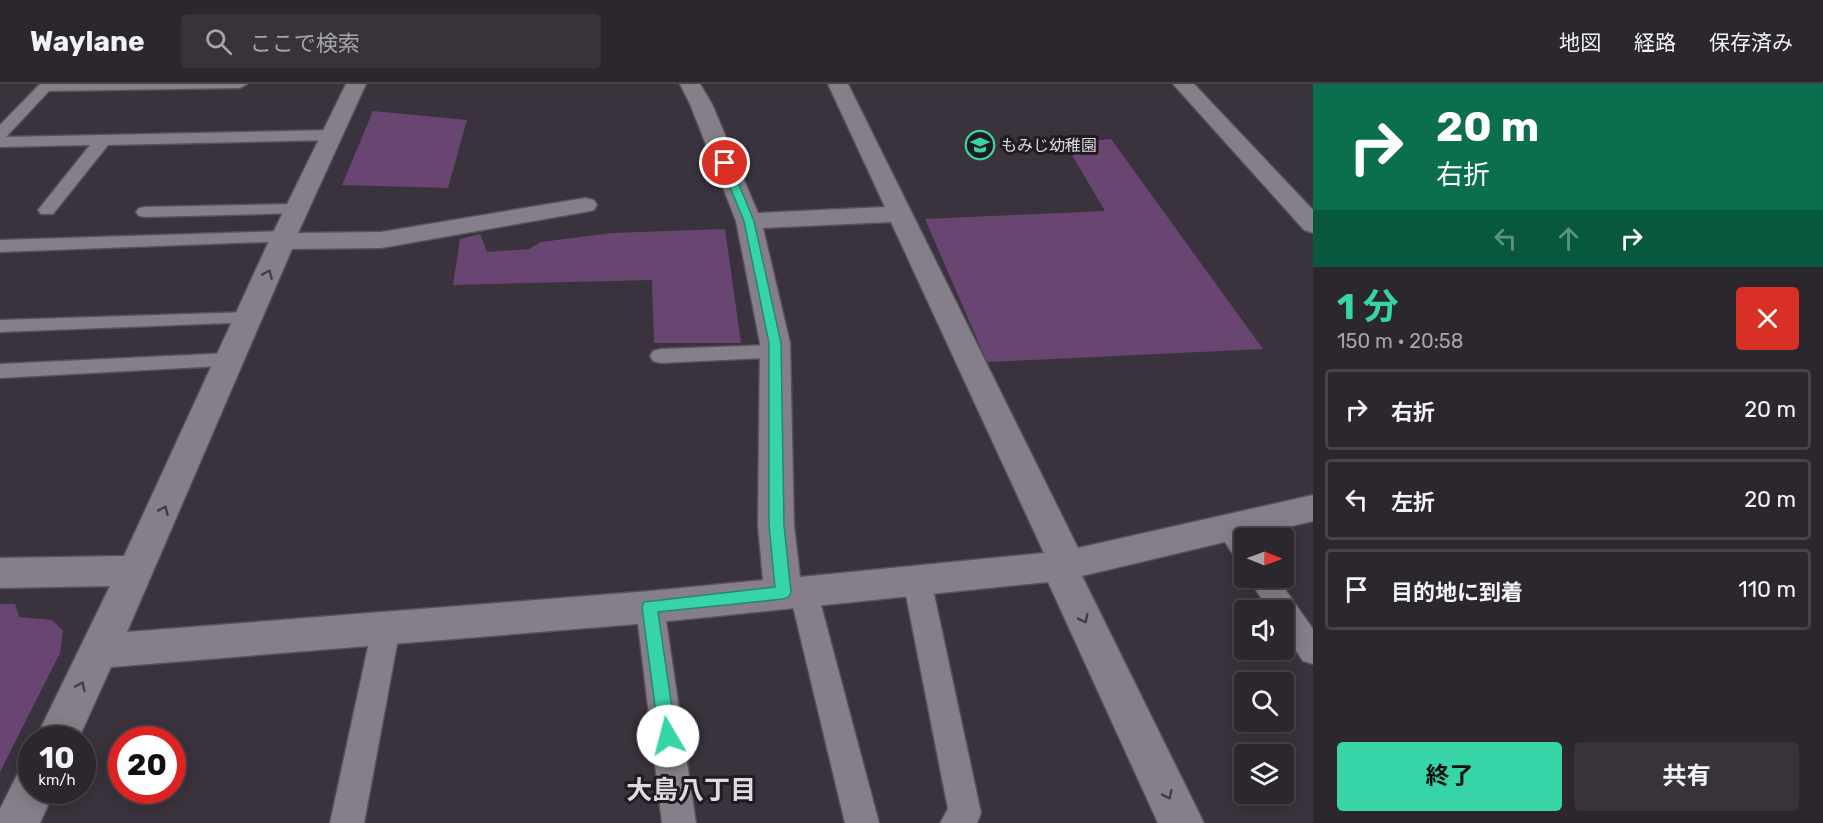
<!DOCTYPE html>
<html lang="ja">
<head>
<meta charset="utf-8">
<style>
	body { margin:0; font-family:Rubik,"Noto Sans JP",sans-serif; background:#383239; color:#f1f3f6; height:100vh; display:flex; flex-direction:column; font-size:22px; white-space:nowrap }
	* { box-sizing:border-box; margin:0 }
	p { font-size:20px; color:#a6a5aa }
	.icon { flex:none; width:33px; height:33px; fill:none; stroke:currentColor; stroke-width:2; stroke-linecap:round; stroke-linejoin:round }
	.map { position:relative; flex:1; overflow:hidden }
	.details { display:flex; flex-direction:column; background:#2c262d; width:510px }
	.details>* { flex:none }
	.banner { background:#0b6e4f; color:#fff; overflow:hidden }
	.needle { width:39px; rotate:91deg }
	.buttons { position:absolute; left:1234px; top:444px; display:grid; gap:12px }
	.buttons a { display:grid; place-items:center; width:60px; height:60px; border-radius:6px; background:#2c262d; box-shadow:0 3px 15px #0003,0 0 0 2px #484349; font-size:30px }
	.speed { position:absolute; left:18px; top:642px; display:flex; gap:12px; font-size:30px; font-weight:700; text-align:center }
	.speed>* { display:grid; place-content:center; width:78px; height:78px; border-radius:50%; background:#2c262d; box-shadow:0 3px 15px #0003,0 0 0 2px #484349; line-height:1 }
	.speed small { font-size:15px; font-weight:400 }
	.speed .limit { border:9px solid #d22; background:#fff; color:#111 }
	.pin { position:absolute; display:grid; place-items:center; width:51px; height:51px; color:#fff; margin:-26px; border:3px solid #fff; border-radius:50%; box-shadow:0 2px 6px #0007 }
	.me { position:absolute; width:66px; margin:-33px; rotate:352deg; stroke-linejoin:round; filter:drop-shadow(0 0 4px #0008) }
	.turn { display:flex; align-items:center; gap:21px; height:126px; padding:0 24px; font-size:27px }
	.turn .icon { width:78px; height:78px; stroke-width:2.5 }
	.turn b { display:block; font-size:42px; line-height:51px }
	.lanes { display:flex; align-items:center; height:57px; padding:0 24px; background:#0003; justify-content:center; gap:30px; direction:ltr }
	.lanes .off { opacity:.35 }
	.round { display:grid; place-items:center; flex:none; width:63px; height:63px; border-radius:6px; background:#383239 }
	.head { display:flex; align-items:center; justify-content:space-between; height:102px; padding:0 24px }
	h1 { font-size:36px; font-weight:700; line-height:45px; color:#36d4a7 }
	.cta { display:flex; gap:12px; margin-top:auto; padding:12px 24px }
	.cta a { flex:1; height:69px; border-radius:6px; background:#36d4a7; color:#111; font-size:24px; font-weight:700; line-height:69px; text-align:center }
	.cta a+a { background:#383239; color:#f1f3f6 }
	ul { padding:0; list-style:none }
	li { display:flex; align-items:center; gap:18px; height:81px; margin:0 12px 9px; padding:0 12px; border:3px solid #484349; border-radius:6px }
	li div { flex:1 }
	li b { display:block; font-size:22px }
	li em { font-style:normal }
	header { display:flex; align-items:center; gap:36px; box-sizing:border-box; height:84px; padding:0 30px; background:#2c262d; border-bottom:2px solid #484349 }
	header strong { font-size:28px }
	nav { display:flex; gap:33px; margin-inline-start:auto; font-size:21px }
	.search { width:420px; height:54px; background:#383239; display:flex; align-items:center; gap:15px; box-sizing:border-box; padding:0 21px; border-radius:6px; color:#a6a5aa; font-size:22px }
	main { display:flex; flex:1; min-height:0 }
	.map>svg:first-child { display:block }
	.green { fill:#684671 }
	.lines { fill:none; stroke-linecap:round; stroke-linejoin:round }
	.lane-casing { stroke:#565058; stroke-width:3 }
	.street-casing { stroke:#565058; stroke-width:3 }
	.lane { fill:#867e89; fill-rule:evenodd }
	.street { fill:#867e89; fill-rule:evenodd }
	.oneway { stroke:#433e45 }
	.route { fill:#36d4a7; stroke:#238a6d; stroke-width:1.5 }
	.labels { text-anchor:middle; stroke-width:6; stroke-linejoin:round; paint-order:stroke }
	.far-poi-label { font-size:16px; fill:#dfdae0; stroke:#1f1b20; text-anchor:start }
	.near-neighbourhood-label { font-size:26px; font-weight:bold; fill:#dfdae0; stroke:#1f1b20 }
</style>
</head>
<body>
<header>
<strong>Waylane</strong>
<div class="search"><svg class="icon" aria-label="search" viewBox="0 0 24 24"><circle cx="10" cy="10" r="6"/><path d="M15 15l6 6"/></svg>ここで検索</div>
<nav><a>地図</a><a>経路</a><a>保存済み</a></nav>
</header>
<main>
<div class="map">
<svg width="1313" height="739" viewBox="0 0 1313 739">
	<rect width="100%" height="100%" fill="#3a323c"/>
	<path class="green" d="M 373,27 L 467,36 L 448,104 L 342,101 Z
		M 1111,55 L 1263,265 L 987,278 L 925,135 L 1105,127 L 1065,59 Z
		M 725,145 L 741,259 L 654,259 L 652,196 L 453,201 L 460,155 L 480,150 L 487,168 L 529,165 L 541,158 L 612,149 Z
		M 0,520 L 15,520 L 19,533 L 52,536 L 63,547 L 60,569 L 0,688 Z"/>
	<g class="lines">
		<g class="lane-casing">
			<path id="lane" d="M 40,0 L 247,0 L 240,4 L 49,7 L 6,53 L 332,46 L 340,51 L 332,56 L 108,61 L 53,130 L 41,130 L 38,126 L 90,61 L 0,63 L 0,41 Z
				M 297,120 L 303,121 L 306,125 L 303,129 L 145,133 L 139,132 L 136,128 L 139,124 L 145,123 Z
				M 284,147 L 291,149 L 293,153 L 291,157 L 0,168 L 0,156 Z
				M 250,228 L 257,230 L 260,234 L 257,238 L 0,248 L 0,236 Z
				M 774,261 L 782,263 L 785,268 L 782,273 L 661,279 L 653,277 L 650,272 L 653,267 L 661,265 Z
				M 231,269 L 239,271 L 242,276 L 239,281 L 0,294 L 0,280 Z
				M 1228,433 L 1237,436 L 1250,454 L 1245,454 L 1245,478 L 1236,475 L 1215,443 L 1219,436 Z
				M 917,485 L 927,488 L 931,496 L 981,729 L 977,739 L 940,739 L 948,725 L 903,496 L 907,488 Z
				M 1248,494 L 1277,494 L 1313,545 L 1313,580 L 1303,577 L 1284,549 L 1284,526 L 1269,526 Z
				M 803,495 L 813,498 L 817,506 L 879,739 L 845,739 L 789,506 L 793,498 Z
				M 650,512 L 660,515 L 664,523 L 696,739 L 662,739 L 636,523 L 640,515 Z
				M 386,532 L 396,536 L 400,544 L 364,739 L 330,739 L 372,544 L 376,536 Z"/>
		</g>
		<g class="street-casing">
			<path id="street" d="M 346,0 L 366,0 L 298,149 L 381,148 L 585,114 L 594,116 L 597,121 L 594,126 L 585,128 L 381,164 L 292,165 L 127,548 L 650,507 L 763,496 L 758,441 L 760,259 L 736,137 L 690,20 L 680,0 L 700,0 L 712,20 L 758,129 L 885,123 L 828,0 L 848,0 L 1078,464 L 1313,411 L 1313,437 L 1082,492 L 1204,739 L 1158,739 L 1048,498 L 650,539 L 111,583 L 78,656 L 35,656 L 110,502 L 0,504 L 0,474 L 124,472 L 269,157 ZM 891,138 L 1044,469 L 800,493 L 794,441 L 790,259 L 763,144 Z
				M 1173,0 L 1194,0 L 1313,126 L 1313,149 L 1304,146 Z
				M 32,685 L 32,706 L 55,706 L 40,739 L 0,739 L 0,725 L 17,691 Z"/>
		</g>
		<use href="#lane" class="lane"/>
		<use href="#street" class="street"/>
	</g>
	<defs><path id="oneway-chevron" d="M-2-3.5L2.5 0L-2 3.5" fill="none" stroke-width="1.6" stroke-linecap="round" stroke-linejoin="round" transform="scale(1.5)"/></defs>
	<g class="oneway">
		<use href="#oneway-chevron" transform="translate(268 190) rotate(-67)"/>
		<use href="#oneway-chevron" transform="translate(164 426) rotate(-66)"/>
		<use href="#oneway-chevron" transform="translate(1084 535) rotate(64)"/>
		<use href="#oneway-chevron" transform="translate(81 602) rotate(-65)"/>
		<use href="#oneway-chevron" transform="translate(1168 711) rotate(64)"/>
	</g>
	<path class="route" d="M 725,76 L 730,79 L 754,137 L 781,259 L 784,441 L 791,508 L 789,513 L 783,515 L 658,528 L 676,652 L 674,658 L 668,660 L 661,658 L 659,652 L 642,523 L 644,518 L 775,503 L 769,441 L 769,259 L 744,137 L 720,79 Z"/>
	<defs>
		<g id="school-ring" transform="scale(1.5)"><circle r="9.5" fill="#1f1b20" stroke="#36d4a7" stroke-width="1.5"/><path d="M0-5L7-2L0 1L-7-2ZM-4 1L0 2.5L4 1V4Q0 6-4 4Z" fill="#36d4a7"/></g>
	</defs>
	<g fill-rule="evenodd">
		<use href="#school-ring" x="980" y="61"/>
	</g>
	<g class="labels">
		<g class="far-poi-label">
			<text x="1001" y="67">もみじ幼稚園</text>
		</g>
		<g class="near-neighbourhood-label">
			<text x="691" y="715">大島八丁目</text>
		</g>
	</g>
</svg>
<div class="buttons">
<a><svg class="needle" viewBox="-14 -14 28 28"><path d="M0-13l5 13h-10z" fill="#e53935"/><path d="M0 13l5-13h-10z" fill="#a6a5aa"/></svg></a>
<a><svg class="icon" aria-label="sound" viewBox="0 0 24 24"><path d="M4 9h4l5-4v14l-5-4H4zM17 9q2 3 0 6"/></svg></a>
<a><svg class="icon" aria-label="search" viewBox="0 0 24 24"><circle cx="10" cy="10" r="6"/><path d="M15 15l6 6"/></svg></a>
<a><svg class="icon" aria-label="layers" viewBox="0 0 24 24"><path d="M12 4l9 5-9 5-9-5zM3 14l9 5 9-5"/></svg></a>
</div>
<div class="speed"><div>10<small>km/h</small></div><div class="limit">20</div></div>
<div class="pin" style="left:725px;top:79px;background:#d93025"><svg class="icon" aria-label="arrive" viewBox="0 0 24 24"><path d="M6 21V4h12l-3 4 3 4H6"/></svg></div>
<svg class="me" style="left:668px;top:652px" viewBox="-20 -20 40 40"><circle r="19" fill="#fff"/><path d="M0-13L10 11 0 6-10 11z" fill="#36d4a7"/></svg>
</div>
<section class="details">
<div class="banner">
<div class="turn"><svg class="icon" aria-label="right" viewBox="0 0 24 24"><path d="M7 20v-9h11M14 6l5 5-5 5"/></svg><div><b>20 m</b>右折</div></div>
<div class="lanes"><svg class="icon off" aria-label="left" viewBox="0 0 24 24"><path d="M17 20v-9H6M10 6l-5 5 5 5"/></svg><svg class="icon off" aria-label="ahead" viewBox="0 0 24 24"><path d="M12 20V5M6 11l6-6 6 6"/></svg><svg class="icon" aria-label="right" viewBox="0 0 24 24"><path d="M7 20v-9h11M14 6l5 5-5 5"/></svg></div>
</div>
<div class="head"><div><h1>1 分</h1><p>150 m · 20:58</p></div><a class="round" style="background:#d93025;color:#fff"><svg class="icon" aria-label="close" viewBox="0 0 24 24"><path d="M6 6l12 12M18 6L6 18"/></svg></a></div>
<ul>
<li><svg class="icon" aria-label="right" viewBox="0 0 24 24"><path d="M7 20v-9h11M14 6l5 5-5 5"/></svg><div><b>右折</b></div><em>20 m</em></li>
<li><svg class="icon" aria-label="left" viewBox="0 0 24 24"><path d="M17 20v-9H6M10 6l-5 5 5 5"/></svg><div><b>左折</b></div><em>20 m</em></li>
<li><svg class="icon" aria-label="arrive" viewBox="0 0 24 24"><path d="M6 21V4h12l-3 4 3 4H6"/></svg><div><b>目的地に到着</b></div><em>110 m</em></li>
</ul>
<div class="cta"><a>終了</a><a>共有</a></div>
</section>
</main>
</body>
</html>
